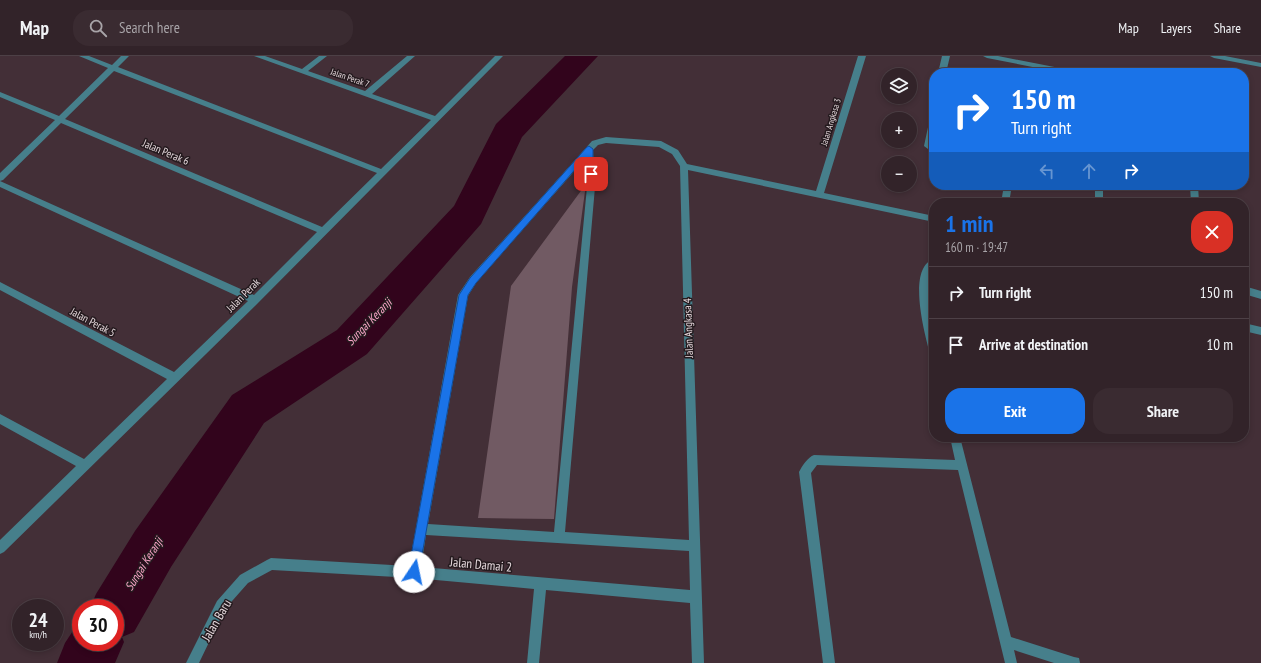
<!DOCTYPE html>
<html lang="en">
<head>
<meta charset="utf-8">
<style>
	body { margin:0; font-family:"PT Sans Narrow",sans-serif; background:#3a2b31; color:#f1f3f6; height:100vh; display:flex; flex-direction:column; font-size:15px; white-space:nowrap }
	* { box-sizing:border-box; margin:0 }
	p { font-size:13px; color:#a8a4a8 }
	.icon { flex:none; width:22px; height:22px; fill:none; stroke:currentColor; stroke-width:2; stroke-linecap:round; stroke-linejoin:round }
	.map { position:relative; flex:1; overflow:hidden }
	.sheet { position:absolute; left:929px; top:142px; width:320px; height:244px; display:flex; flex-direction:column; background:#322329; border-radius:16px; box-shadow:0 2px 6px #0003,0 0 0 1px #4d4046 }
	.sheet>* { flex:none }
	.hud { position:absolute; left:929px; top:12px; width:320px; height:122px; border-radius:16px; box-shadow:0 2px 6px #0003,0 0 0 1px #4d4046; background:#1a73e8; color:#fff; overflow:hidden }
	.fabs { position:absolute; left:881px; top:12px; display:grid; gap:8px }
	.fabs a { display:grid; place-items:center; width:36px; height:36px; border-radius:50%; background:#322329; box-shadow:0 2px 6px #0003,0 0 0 1px #4d4046; font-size:20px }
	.speed { position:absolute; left:12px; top:543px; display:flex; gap:8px; font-size:20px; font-weight:700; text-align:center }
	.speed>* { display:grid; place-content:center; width:52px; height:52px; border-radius:50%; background:#322329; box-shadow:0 2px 6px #0003,0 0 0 1px #4d4046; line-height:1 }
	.speed small { font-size:10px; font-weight:400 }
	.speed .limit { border:6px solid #d22; background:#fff; color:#111 }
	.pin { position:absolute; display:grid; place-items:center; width:34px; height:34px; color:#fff; margin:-17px; border-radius:8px; box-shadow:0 2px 6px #0006 }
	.me { position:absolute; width:44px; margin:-22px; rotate:11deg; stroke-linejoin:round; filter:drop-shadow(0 0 3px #0008) }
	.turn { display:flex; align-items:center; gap:14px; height:84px; padding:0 16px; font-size:18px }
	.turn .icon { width:52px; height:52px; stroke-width:2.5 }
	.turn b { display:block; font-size:28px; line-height:34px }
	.lanes { display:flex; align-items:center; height:38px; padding:0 16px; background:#0003; justify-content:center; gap:20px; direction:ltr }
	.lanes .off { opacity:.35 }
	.round { display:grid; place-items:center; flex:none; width:42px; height:42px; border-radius:16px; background:#3a2b31 }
	.summary { display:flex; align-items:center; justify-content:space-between; height:68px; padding:0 16px }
	h1 { font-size:24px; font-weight:600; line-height:30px; color:#1a73e8 }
	.action { display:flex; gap:8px; margin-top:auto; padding:8px 16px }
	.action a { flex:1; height:46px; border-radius:16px; background:#1a73e8; color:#fff; font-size:16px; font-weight:600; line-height:46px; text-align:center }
	.action a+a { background:#3a2b31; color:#f1f3f6 }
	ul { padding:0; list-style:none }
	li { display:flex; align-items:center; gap:12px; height:52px; padding:0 16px; border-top:1px solid #4d4046 }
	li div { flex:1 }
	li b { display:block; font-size:15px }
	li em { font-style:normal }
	header { display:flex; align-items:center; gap:24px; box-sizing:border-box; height:56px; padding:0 20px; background:#322329; border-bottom:1px solid #4d4046 }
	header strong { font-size:19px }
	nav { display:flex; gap:22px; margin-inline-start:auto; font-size:14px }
	.search { width:280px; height:36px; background:#3a2b31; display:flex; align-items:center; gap:10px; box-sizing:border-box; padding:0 14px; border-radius:16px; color:#a8a4a8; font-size:15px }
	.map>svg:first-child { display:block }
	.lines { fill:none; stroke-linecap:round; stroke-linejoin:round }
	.river { fill:#32041c; fill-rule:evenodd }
	.building { fill:#715a63 }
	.minor { fill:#467f8b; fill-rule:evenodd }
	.route { fill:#1a73e8; stroke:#114b97 }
	.labels { text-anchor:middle; stroke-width:3; stroke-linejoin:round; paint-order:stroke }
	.far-street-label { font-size:9px; fill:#e5d8dc; stroke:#241a1e }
	.street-label { font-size:11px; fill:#e5d8dc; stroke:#241a1e }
	.water-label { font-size:12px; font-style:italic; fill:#faa5c8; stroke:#241a1e }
	.near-street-label { font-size:13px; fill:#e5d8dc; stroke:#241a1e }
</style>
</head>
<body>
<header>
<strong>Map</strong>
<div class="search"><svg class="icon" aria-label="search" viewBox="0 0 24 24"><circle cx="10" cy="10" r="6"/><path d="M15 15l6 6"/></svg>Search here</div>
<nav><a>Map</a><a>Layers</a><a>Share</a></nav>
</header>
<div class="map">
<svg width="1261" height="607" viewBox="0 0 1261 607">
	<rect width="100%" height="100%" fill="#432f37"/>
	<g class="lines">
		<path class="river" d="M 565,0 L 598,0 L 522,81 L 481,168 L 367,298 L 264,367 L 171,511 L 134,576 L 122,581 L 124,586 L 115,607 L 57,607 L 65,587 L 78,567 L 81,565 L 81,586 L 115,586 L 115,552 L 90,552 L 96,538 L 135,475 L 232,339 L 337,274 L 454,150 L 496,68 Z"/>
	</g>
	<path class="building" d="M 586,128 L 572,231 L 554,463 L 478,462 L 511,230 Z"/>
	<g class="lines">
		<path class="minor" d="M 79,0 L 89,0 L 112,9 L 121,0 L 129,0 L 118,11 L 381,113 L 431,64 L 254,0 L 265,0 L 302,13 L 319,0 L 327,0 L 308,15 L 365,35 L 407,0 L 415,0 L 372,38 L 435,60 L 495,0 L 503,0 L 258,247 L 4,496 L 0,498 L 0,484 L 76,410 L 0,368 L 0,358 L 84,403 L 167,323 L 0,234 L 0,226 L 174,316 L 248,245 L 0,131 L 0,125 L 254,239 L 317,176 L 61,67 L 3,124 L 0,125 L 0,117 L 55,64 L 0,41 L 0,36 L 59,60 L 108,12 ZM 114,15 L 377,117 L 322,171 L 65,63 Z
			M 858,0 L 866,0 L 824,137 L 934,160 L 934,166 L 688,114 L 704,607 L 692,607 L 690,547 L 546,534 L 539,607 L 527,607 L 534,533 L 414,522 L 272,514 L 248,527 L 225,553 L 199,607 L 186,607 L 217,545 L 240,519 L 267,504 L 271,502 L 409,510 L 458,239 L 470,221 L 592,85 L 606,81 L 661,85 L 678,94 L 687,108 L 816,135 ZM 606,87 L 659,91 L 672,98 L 680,110 L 689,484 L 565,476 L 595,131 L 593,94 L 598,89 ZM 585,103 L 587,131 L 554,476 L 428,468 L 468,240 L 476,227 ZM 426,479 L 689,495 L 690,534 L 421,511 Z
			M 942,0 L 950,0 L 946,17 L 938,17 Z
			M 983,0 L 998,0 L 1075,15 L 1079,17 L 1063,17 L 987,2 Z
			M 1210,0 L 1225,0 L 1261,7 L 1261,11 L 1214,2 Z
			M 931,57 L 934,57 L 934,79 L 932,90 L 928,93 L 924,90 Z
			M 1004,129 L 1012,129 L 1009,147 L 1001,147 Z
			M 1095,129 L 1103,129 L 1103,147 L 1095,147 Z
			M 1190,129 L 1198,129 L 1199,147 L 1191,147 Z
			M 934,203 L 934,213 L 929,224 L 928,235 L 934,275 L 934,298 L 930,297 L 929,294 C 924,275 907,211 934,203 Z
			M 1244,230 L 1261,235 L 1261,243 L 1244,238 Z
			M 1244,267 L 1261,271 L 1261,279 L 1244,275 Z
			M 950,381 L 960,381 L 1011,581 L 1074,601 L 1079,602 L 1080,607 L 1054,607 L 1014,594 L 1017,607 L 1005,607 L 958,414 L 817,409 L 811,417 L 835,607 L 823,607 L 799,416 C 802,410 808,401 814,399 L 955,404 Z"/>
	</g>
	<path class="route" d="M 589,90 L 593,93 L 593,120 L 588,120 L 587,118 L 586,101 L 476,227 L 468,239 L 419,516 L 418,520 L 414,521 L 410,520 L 408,516 L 459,239 L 470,222 L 587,91 Z"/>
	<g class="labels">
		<g class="far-street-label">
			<text transform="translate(350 22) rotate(19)" y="3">Jalan Perak 7</text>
			<text transform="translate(831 66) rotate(-73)" y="3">Jalan Angkasa 3</text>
		</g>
		<g class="street-label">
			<text transform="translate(166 96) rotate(23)" y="4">Jalan Perak 6</text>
			<text transform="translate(243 239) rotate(-45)" y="4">Jalan Perak</text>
			<text transform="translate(93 266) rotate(28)" y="4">Jalan Perak 5</text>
			<text transform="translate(688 272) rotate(-92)" y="4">Jalan Angkasa 4</text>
		</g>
		<g class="water-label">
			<text transform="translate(369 266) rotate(-46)" y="4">Sungai Keranji</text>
			<text transform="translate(144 508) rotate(-58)" y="4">Sungai Keranji</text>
		</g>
		<g class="near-street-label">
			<text transform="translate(481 508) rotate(5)" y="5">Jalan Damai 2</text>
			<text transform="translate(216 564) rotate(-60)" y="5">Jalan Baru</text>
		</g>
	</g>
</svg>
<div class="fabs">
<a><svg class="icon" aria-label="layers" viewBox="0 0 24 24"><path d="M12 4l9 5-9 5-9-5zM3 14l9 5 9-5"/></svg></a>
<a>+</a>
<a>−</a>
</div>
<div class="speed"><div>24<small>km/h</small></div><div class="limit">30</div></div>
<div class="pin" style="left:591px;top:118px;background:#d93025"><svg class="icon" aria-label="arrive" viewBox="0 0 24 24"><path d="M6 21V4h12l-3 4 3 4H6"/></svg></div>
<svg class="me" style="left:414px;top:516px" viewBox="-20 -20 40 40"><circle r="19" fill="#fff"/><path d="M0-13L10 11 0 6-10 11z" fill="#1a73e8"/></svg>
<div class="hud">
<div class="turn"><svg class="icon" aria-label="right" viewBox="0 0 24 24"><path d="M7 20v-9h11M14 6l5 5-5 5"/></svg><div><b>150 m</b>Turn right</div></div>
<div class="lanes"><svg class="icon off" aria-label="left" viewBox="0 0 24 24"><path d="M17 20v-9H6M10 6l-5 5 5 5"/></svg><svg class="icon off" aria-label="ahead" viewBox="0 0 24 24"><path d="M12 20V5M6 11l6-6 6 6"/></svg><svg class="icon" aria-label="right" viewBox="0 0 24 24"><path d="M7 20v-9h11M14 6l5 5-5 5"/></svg></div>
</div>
<section class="sheet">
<div class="summary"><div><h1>1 min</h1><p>160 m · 19:47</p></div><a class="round" style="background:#d93025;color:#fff"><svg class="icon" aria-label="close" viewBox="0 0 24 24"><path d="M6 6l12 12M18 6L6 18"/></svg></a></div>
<ul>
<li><svg class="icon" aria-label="right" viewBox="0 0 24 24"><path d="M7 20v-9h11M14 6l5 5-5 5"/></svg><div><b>Turn right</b></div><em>150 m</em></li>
<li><svg class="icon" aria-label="arrive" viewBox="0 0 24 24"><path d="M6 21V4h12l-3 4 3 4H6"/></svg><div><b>Arrive at destination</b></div><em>10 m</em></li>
</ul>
<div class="action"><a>Exit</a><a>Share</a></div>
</section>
</div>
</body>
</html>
